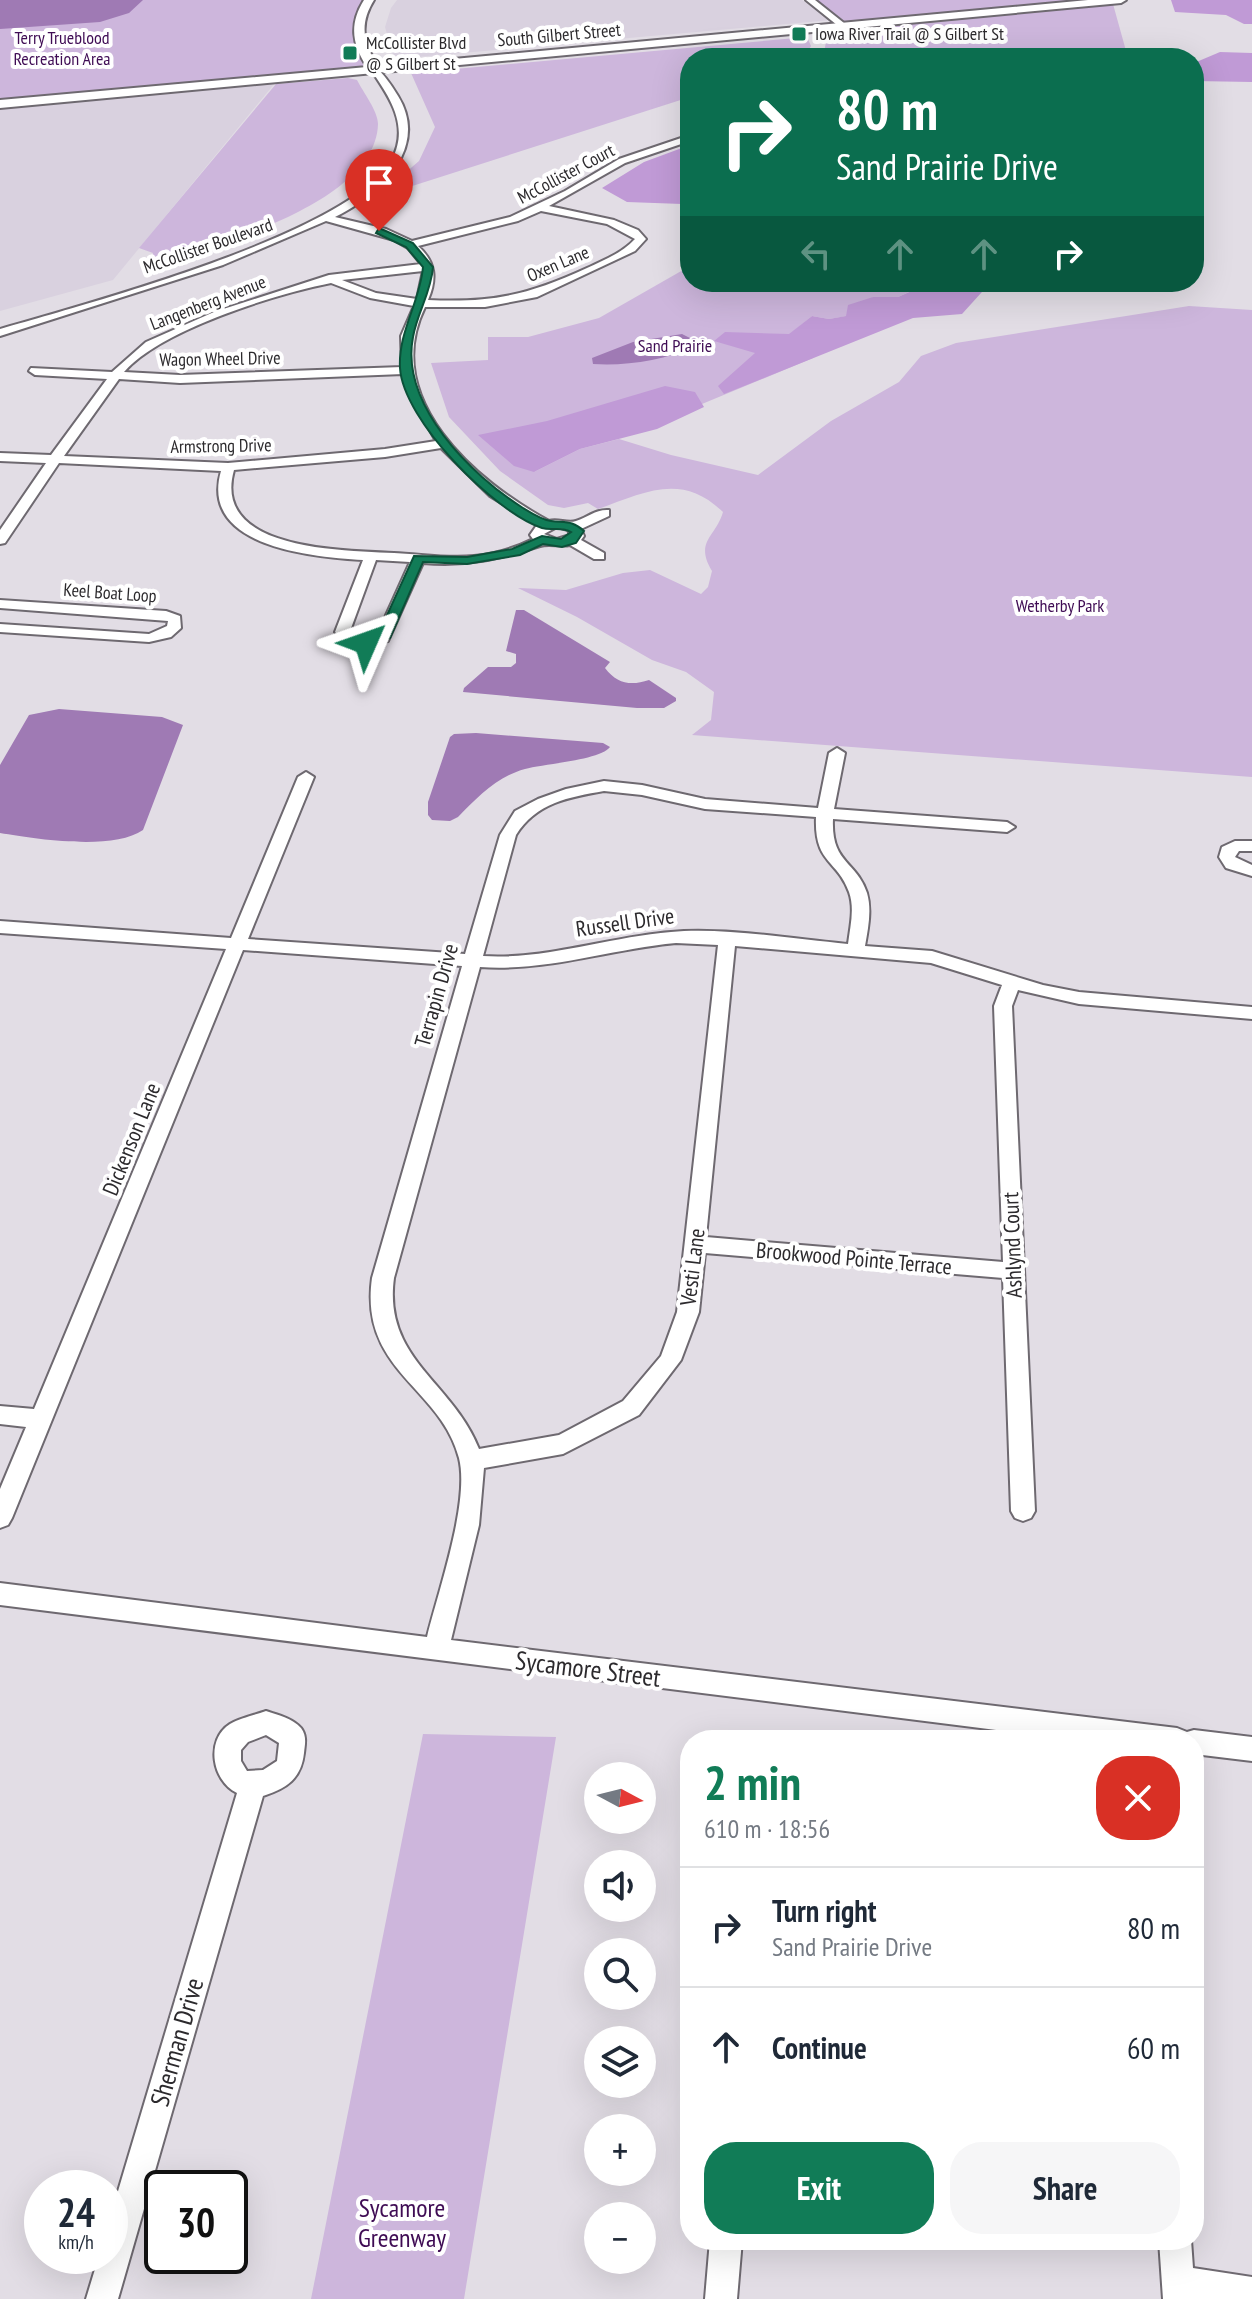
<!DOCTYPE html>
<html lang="en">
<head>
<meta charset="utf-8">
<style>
	body { margin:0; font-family:"PT Sans Narrow",sans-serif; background:#f6f6f7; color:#1f2937; height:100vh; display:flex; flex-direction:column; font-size:30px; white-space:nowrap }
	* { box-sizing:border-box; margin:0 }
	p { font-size:26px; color:#747a83 }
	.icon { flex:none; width:44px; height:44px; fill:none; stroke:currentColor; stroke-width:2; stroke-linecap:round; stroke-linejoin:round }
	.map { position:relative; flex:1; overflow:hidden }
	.drawer { position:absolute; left:680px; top:1730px; width:524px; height:520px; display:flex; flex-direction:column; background:#fff; border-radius:32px; box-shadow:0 8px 32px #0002 }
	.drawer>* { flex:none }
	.guide { position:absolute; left:680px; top:48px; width:524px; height:244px; border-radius:32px; box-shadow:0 8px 32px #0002; background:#0b6e4f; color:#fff; overflow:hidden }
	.needle { width:52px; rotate:97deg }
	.buttons { position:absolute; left:584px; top:1762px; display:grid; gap:16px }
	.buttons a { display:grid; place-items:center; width:72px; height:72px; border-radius:50%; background:#fff; box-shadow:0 8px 32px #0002; font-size:40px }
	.speed { position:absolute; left:24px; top:2170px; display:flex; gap:16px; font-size:40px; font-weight:700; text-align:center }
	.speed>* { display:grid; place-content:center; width:104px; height:104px; border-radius:50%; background:#fff; box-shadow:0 8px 32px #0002; line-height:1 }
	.speed small { font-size:20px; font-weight:400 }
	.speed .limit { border:4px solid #111; border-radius:12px; background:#fff; color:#111 }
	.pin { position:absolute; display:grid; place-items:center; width:68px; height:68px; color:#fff; margin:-82px -34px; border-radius:50% 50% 50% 0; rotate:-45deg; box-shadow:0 0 8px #0007 }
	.pin .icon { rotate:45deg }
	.me { position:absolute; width:88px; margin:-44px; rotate:47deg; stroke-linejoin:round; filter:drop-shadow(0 0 6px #0008) }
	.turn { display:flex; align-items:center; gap:28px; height:168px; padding:0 24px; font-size:36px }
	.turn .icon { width:104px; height:104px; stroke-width:2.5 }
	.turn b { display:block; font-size:56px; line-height:68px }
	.lanes { display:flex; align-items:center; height:76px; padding:0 24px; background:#0003; justify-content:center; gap:40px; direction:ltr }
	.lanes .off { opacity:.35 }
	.round { display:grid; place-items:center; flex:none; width:84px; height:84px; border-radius:32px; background:#f6f6f7 }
	.headline { display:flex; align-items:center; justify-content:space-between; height:136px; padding:0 24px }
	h1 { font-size:48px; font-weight:700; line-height:60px; color:#117c57 }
	.primary-button { display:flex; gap:16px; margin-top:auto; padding:16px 24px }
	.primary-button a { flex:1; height:92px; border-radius:32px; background:#117c57; color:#fff; font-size:32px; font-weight:700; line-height:92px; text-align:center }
	.primary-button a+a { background:#f6f6f7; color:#1f2937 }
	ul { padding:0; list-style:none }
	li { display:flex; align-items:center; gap:24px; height:120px; padding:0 24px; border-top:2px solid #e0e1e3 }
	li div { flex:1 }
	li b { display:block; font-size:30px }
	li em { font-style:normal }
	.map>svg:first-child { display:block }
	.built { fill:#d9d1df }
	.green { fill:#cdb6dc }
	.forest { fill:#c09ad6 }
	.water { fill:#9f7ab4 }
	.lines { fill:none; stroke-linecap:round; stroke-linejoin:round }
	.minor-casing { stroke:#6e6970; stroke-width:4 }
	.major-casing { stroke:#6e6970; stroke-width:4 }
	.minor { fill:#fff; fill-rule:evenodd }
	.major { fill:#fff; fill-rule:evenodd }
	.route { fill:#117c57; stroke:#0b5139; stroke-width:2 }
	.poi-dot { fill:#117c57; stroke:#fff; stroke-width:3 }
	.labels { text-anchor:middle; stroke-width:8; stroke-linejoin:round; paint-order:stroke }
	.far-poi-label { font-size:18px; fill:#2c2a2d; stroke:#fff; text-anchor:start }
	.far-street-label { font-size:18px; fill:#2c2a2d; stroke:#fff }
	.far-park-label { font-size:18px; fill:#3f0c54; stroke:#fff }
	.street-label { font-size:22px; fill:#2c2a2d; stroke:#fff }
	.near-street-label { font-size:26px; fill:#2c2a2d; stroke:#fff }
	.near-park-label { font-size:26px; fill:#3f0c54; stroke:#fff }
</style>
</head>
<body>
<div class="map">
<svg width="1252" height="2299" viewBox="0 0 1252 2299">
	<rect width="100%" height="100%" fill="#e2dde5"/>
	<path class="built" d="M 397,0 L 802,0 L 832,20 L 394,59 L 385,27 L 391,8 Z
		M 275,83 L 113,280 L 0,311 L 0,108 Z"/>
	<path class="green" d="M 0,0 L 369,0 L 358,18 L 375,70 L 0,103 Z
		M 815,0 L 1095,0 L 847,23 Z
		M 1113,4 L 1128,58 L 823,58 L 828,31 Z
		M 807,37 L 811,46 L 804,58 L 690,58 L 690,97 L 406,188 L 390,186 L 419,161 L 435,127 L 411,73 Z
		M 348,78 L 357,80 C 363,92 378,111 378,124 C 376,204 211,247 150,266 L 153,253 L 139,248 L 276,84 Z
		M 690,266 L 690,282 L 974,282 L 909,292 L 898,297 L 873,297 L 847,316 L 829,319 L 812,316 L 790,334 L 773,335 L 813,358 L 649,426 L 601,411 L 534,472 L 580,449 L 619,439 L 671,455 L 758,475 L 831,421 L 899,382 L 921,356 L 956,343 L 1189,306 L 1252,310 L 1252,777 L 692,735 L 711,720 L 714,692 L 686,672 L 652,660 L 577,617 L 518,588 L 566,590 L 623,573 L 650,570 L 701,594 L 708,587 L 712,571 C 694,541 716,537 723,512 C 682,472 645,492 598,509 L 588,503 L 564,508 L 548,505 L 500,471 L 449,417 L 431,363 L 488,360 L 488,337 L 528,337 L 599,318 Z
		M 423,1734 L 556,1737 L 464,2299 L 311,2299 Z"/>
	<path class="forest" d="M 1171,0 L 1252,0 L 1252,24 L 1244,24 L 1226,15 L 1175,12 Z
		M 1220,52 L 1252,53 L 1252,82 L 1194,81 L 1194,63 Z
		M 690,145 L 690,201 L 682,204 L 627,202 L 602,188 L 644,162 Z
		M 932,282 L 991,282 L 962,314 L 913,318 L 724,394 L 718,386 L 755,353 L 714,341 L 725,332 L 789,334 L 812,316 L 829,319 L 846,316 L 848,305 L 873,297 L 898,297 Z
		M 665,386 L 695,392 L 704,407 L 657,429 L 580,449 L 534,472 L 514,466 L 478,435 L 547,421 Z"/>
	<path class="water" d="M 0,0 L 143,0 L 129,13 L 100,22 L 0,29 Z
		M 682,334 L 696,341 L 694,346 C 665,361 625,366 593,364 L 592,358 L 633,342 Z
		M 516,610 L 524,610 L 610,662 L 605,668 C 617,684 631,686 649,680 L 676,698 L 676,701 L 664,708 L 637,708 L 463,692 L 464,688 L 488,667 L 511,667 L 516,663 L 516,654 L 506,651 Z
		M 59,709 L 162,717 L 183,725 L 143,830 C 113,851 36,839 0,833 L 0,765 L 29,715 Z
		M 476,733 L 603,743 L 610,747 C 601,760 543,764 525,769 C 496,777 478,797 458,817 L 450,821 L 432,820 L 428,815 L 428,802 L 450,737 L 454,734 Z"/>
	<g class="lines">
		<g class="minor-casing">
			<path id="minor" d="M 806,0 L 815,0 L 849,27 L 842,29 Z
				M 375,67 C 384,74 392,86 398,96 C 430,148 379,196 335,217 L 386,229 L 412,241 L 510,217 L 565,191 L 619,159 L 690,135 L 690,141 L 625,163 L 549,206 L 614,220 L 638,230 L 646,239 L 635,251 L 537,297 L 485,307 L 425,307 C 380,399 475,481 549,521 C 558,518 567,524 576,521 C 588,517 596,509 609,510 L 609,516 L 581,529 L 584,536 L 581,540 L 604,553 L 604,559 L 594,559 L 570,545 C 560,547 549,543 540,546 C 499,559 467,567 423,563 L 388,641 C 368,647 350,649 335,632 L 363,560 C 312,557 199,547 221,471 L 59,463 L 5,543 L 0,544 L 0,530 L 46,463 L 0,461 L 0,453 L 51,455 L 107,379 L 35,375 L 29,371 L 31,368 L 112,372 L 146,342 L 214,312 L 329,275 L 421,264 L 408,248 L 394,240 L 326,221 L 223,265 L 0,336 L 0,329 C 86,304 353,233 392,159 C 410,126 389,96 371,70 ZM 541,211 L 607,224 L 635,239 C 622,253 604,260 587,268 C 528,295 493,303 428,300 C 437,279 436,262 418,246 L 518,221 ZM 423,271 L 417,299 L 376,293 L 342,280 ZM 331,283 L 370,298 L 414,306 L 401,336 L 402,367 L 180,375 L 124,372 C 160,330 276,294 331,283 ZM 403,374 L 409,394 L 436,441 L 385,449 L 228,463 L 64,456 L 119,379 L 180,383 ZM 441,448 L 490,496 L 537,525 L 530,535 L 533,539 C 515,548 495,554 474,556 C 447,559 421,554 394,553 C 343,550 211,551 234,470 L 385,457 ZM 557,527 L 568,530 L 570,535 L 557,539 L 544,534 ZM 376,560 L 410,562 L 377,635 L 361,637 L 350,631 Z
				M 0,600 L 166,611 L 180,616 L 181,628 L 171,637 L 149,642 L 0,632 L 0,624 L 149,634 L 167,626 L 168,621 L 0,608 Z
				M 837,748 L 845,753 L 834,809 L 1007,822 L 1015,827 L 1007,832 L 833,819 C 831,864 856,860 867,893 C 872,910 868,929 865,946 L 932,951 L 1043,985 L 1079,992 L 1252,1007 L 1252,1019 L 1079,1004 L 1018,990 L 1012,1006 L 1035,1511 L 1031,1518 L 1023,1521 L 1015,1518 L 1011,1511 L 1003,1278 L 705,1253 L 699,1312 L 681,1360 L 639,1415 L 563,1454 L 484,1468 L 479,1525 L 451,1640 L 1177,1728 L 1187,1732 L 1194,1730 L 1252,1737 L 1252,1761 L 1194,1754 L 1194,1740 L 1076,1740 L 0,1605 L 0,1583 L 427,1637 C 438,1592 470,1502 459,1458 C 441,1387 359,1371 372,1278 L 462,966 L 243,950 L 12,1518 L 8,1525 L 0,1528 L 0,1489 L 26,1427 L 0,1424 L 0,1406 L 34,1409 L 226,949 L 0,933 L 0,921 L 231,938 L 298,777 L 306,772 L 314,777 L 248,939 L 465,954 L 500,835 L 515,811 L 538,799 L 566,789 L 604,781 L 642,785 L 705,799 L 818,808 L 829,753 ZM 604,791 L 642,795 L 705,809 L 816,817 C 814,864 837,859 849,892 C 855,909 850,927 848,944 C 795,939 722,927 671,932 C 608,937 546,960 483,956 L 516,835 C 536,803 569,797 604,791 ZM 676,943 L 718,945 L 677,1312 L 661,1356 L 623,1401 L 559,1435 L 479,1449 C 452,1381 383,1359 394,1278 L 480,967 C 546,972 611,949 676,943 ZM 735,946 L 931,963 L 1002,985 L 994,1006 L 1003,1262 L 706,1237 Z
				M 1235,841 L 1252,841 L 1252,851 L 1239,851 L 1235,857 L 1252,865 L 1252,876 L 1226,868 L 1219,857 L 1222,847 Z
				M 266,1711 C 278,1715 292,1718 301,1728 C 307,1736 305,1744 304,1753 C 301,1779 287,1788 263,1796 L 118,2299 L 86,2299 L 99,2256 L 110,2256 L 110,2218 L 237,1793 C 212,1781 205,1740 230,1724 C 240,1718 255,1715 266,1711 ZM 266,1735 L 279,1743 L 277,1761 L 263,1770 L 247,1771 L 241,1761 L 241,1750 L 248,1742 Z
				M 710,2240 L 742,2240 L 737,2299 L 705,2299 Z
				M 1159,2240 L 1191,2240 L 1193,2268 L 1252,2277 L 1252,2299 L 1163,2299 Z"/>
		</g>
		<g class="major-casing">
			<path id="major" d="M 364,0 L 374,0 C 359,24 363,43 378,66 L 1088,0 L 1126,0 L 1121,3 L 0,108 L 0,100 L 367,67 C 352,44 349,24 364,0 Z"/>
		</g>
		<use href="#minor" class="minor"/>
		<use href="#major" class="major"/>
	</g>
	<path class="route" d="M 379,228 L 413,243 L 433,267 C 431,293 417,313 413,337 C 400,405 471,475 523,508 C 531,513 542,520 551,521 C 565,523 572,520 584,531 L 576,543 L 562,547 L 543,544 L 520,555 L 467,564 L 423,562 L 390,638 L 366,647 L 359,643 L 378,635 L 414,556 L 467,557 L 512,549 L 542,536 L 561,539 L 571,532 C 561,526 552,531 542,528 C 494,512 403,420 400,368 C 398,332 420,302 423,267 L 406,247 L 376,233 Z"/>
	<g class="poi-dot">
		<rect x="791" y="26" width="16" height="16" rx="4"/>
		<rect x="342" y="45" width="16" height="16" rx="4"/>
	</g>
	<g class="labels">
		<g class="far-poi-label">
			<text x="815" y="40">Iowa River Trail @ S Gilbert St</text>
			<text x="366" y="49">McCollister Blvd<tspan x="366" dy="21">@ S Gilbert St</tspan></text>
		</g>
		<g class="far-street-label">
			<text transform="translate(559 35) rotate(-5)" y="6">South Gilbert Street</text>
			<text transform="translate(566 174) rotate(-28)" y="6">McCollister Court</text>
			<text transform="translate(208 246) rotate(-19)" y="6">McCollister Boulevard</text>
			<text transform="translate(558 264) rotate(-23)" y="6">Oxen Lane</text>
			<text transform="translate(208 303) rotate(-21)" y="6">Langenberg Avenue</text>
			<text transform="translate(220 359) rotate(-1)" y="6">Wagon Wheel Drive</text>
			<text transform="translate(221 446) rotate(-1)" y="6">Armstrong Drive</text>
			<text transform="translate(110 593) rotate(4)" y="6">Keel Boat Loop</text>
		</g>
		<g class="far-park-label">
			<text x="62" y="44">Terry Trueblood<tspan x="62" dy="21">Recreation Area</tspan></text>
			<text x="675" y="352">Sand Prairie</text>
			<text x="1060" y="612">Wetherby Park</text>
		</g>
		<g class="street-label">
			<text transform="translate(625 922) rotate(-8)" y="8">Russell Drive</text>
			<text transform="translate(436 995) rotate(-74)" y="8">Terrapin Drive</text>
			<text transform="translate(131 1139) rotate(-68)" y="8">Dickenson Lane</text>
			<text transform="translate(1012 1245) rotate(-92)" y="8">Ashlynd Court</text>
			<text transform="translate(854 1258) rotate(5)" y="8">Brookwood Pointe Terrace</text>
			<text transform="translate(692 1267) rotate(-83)" y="8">Vesti Lane</text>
		</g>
		<g class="near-street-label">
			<text transform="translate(588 1669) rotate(7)" y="9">Sycamore Street</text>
			<text transform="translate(177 2042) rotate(-74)" y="9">Sherman Drive</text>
		</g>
		<g class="near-park-label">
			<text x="402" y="2217">Sycamore<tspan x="402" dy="30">Greenway</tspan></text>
		</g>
	</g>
</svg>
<div class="buttons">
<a><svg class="needle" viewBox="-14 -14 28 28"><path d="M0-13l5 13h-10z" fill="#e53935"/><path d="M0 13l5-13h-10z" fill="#747a83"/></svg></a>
<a><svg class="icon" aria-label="sound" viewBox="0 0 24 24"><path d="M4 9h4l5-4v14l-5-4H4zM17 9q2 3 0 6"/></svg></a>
<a><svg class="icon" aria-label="search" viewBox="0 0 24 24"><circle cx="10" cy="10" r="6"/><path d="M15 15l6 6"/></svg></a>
<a><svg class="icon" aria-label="layers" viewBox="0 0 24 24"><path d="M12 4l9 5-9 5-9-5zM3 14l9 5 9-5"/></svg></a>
<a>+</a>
<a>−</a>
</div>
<div class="speed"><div>24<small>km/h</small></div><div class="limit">30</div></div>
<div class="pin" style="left:379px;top:231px;background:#d93025"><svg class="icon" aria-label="arrive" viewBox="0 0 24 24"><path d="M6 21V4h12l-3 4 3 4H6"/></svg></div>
<svg class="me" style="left:366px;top:643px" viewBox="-20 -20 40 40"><path d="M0-17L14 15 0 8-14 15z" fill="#117c57" stroke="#fff" stroke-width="4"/></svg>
<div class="guide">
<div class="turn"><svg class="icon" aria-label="right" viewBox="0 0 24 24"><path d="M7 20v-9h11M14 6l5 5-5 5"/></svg><div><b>80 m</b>Sand Prairie Drive</div></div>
<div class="lanes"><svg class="icon off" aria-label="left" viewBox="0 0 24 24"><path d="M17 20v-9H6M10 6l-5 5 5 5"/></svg><svg class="icon off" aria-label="ahead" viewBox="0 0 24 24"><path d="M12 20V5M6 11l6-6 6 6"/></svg><svg class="icon off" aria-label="ahead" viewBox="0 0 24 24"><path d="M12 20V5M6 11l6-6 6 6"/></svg><svg class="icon" aria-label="right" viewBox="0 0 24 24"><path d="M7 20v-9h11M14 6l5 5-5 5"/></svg></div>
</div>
<section class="drawer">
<div class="headline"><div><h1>2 min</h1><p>610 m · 18:56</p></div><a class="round" style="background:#d93025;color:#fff"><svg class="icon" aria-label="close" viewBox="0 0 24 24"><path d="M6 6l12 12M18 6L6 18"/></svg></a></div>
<ul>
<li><svg class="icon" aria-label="right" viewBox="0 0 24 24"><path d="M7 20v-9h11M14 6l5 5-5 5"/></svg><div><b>Turn right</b><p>Sand Prairie Drive</p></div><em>80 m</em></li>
<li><svg class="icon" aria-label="ahead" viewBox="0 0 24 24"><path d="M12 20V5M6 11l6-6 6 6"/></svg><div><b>Continue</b></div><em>60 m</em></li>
</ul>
<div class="primary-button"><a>Exit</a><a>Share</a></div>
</section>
</div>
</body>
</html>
